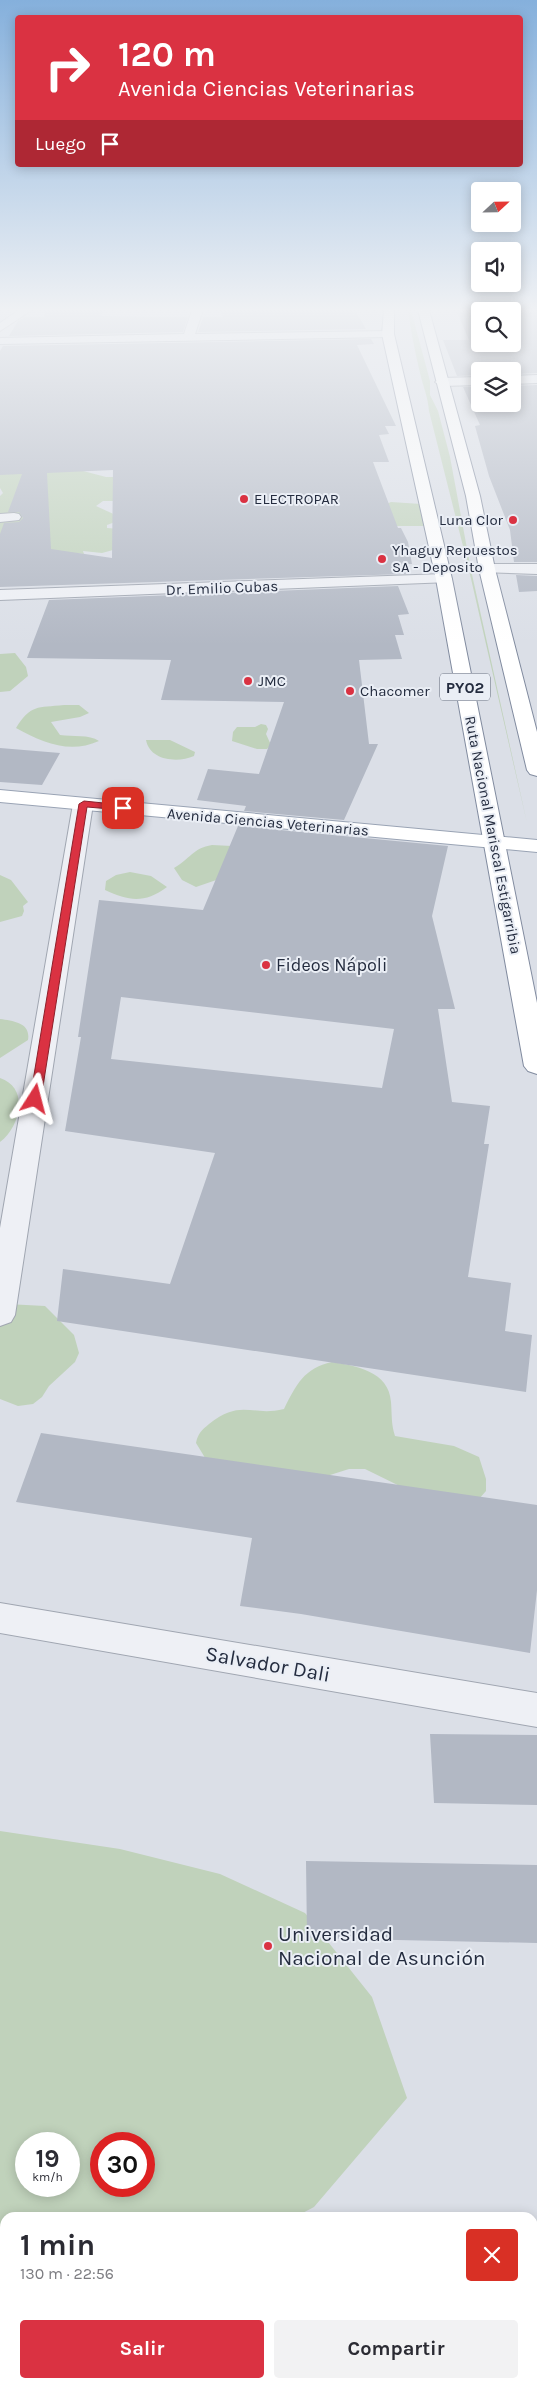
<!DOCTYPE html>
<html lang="es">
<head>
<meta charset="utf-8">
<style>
	body { margin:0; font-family:Karla,sans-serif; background:#f2f2f3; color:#2b2b33; height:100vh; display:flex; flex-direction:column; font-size:19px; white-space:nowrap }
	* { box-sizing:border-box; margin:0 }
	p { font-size:16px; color:#7c7c81 }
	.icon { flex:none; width:28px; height:28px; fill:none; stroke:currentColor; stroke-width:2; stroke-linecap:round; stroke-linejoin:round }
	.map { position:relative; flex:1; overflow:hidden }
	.sheet { position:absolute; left:0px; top:2212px; width:538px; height:176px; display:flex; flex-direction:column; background:#fff; border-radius:15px 15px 0 0; box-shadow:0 2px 12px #0003 }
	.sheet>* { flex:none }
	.guide { position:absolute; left:15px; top:15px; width:508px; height:152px; border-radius:5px; box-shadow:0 2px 12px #0003; background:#da3242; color:#fff; overflow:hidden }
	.needle { width:32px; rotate:68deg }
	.controls { position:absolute; left:471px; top:182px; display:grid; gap:10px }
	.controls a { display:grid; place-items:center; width:50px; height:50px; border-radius:5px; background:#fff; box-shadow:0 2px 12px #0003; font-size:25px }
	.speed { position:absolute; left:15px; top:2132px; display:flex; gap:10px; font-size:25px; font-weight:700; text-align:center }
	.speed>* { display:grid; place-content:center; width:65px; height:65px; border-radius:50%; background:#fff; box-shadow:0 2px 12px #0003; line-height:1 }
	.speed small { font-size:12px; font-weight:400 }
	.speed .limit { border:8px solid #d22; background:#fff; color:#111 }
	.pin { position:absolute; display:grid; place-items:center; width:42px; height:42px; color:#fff; margin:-21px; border-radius:10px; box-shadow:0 2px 8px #0006 }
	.me { position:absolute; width:55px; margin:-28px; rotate:9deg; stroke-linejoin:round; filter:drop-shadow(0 0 4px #0008) }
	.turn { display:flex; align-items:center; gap:18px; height:105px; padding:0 20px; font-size:22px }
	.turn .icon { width:65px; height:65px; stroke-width:2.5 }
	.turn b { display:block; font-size:35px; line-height:42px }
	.then { display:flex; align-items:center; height:48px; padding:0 20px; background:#0003; gap:10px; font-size:19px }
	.round { display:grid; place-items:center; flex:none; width:52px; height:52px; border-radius:5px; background:#f2f2f3 }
	.head { display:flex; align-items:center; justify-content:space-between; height:85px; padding:0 20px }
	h1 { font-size:30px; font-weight:700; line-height:38px }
	.cta { display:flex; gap:10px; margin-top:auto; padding:10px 20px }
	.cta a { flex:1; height:58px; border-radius:5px; background:#da3242; color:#fff; font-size:20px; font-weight:700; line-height:58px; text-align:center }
	.cta a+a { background:#f2f2f3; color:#2b2b33 }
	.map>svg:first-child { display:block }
	.green { fill:#c0d2bb; fill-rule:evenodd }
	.building { fill:#b2b8c4; fill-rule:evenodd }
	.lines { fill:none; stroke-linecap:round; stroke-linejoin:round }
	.minor-casing { stroke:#a0a6b1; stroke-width:2 }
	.major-casing { stroke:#99a3b4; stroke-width:2 }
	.highway-casing { stroke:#818b9f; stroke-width:2 }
	.minor { fill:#eef0f5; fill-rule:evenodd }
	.major { fill:#fff; fill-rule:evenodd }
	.highway { fill:#fff; fill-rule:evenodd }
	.route { fill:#da3242; stroke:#8e202b }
	.poi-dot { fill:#da3242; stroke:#eaeef5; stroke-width:2 }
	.labels { text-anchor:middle; stroke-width:4; stroke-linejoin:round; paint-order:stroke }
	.far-poi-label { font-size:15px; fill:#242c3f; stroke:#eaeef5; text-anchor:start }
	.far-street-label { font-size:15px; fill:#242c3f; stroke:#eaeef5 }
	.shield { fill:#eaeef5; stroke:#5f6676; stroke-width:1 }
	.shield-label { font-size:16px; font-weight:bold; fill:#242c3f }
	.poi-label { font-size:18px; fill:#242c3f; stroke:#eaeef5; text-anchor:start }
	.near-street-label { font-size:21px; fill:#242c3f; stroke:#eaeef5 }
	.near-poi-label { font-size:21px; fill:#242c3f; stroke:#eaeef5; text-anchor:start }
</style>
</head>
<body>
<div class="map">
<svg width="537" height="2388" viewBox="0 0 537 2388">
	<rect width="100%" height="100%" fill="#dbdfe7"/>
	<path class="green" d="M 408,310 L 411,310 L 430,381 L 430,395 L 438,411 L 450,457 L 471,570 L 527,823 L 469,570 L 429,411 C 428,397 423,386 420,373 C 415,352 411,332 408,310 Z
		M 64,466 L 106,477 L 114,477 L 118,501 L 103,501 L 96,506 L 120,517 L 115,522 L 107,525 L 107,528 L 121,529 L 113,559 L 113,550 L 102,553 L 83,551 L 84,554 L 0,547 L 0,496 L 3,493 L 0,488 L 0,471 Z
		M 391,502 L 421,504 L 428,526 L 396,526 L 384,505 Z
		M 15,653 L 26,667 L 28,676 L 10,691 L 0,692 L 0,654 Z
		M 64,705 L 79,705 L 89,713 L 80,717 L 51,722 L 60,735 C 73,737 89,734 99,741 C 70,754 43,743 16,728 C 31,704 37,708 64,705 Z
		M 261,724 L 266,725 L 268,729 L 266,734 L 271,745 L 267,749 L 257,749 L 232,741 L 233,732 L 237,727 L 255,727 Z
		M 146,740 L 170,740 L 195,752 L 194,756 C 178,763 150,761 146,740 Z
		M 212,845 L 232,846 L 225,877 L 196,887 L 182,880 L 174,868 C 190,859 193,848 212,845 Z
		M 130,872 L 151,876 L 167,887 C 144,904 129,901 105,890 L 106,881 L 116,875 Z
		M 0,875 L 11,880 L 28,902 L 23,906 L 24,911 L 22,916 L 0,922 Z
		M 0,1019 C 14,1021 31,1023 28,1040 L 0,1058 Z
		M 0,1078 C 30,1088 20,1127 0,1142 Z
		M 7,1304 L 45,1306 L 74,1335 L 79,1353 L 75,1362 L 49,1386 L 42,1397 L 33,1404 L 18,1406 L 0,1399 L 0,1306 Z
		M 332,1362 C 356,1366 389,1371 391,1402 C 392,1414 391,1424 395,1436 L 454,1446 L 479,1457 L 486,1479 L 486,1491 L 478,1500 L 420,1496 L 365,1469 L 349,1469 L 308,1482 L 207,1461 L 196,1443 C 198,1433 202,1430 209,1424 C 242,1398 251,1417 284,1409 C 296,1385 304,1368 332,1362 Z
		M 0,1831 L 120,1849 L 220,1874 L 305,1913 L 372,1997 L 407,2098 L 314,2207 L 295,2217 L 5,2218 L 5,2384 L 84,2384 L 84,2388 L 0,2388 ZM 26,2144 L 69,2144 L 69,2186 L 26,2186 ZM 101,2144 L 144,2144 L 144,2186 L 101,2186 Z"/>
	<path class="building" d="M 45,310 L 104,310 L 100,316 L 188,317 L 183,332 L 9,336 L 18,321 L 25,317 L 44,317 Z
		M 220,310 L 355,310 L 366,329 L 198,332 L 203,317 L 223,317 Z
		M 456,310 L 537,310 L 537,373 L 512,374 L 512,371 L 480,371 L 480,375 L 457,376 L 443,340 L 469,340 ZM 480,311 L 512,311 L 512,344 L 480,344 Z
		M 371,339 L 374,344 L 357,345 L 396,426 L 385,426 L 389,434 L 379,435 L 389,462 L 373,462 L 398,528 L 401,528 L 408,542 L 412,564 L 402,564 L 406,574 L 0,587 L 0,534 L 4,523 L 19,522 L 23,518 L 19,512 L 8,512 L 22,474 L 0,475 L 0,351 L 3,346 ZM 113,470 L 112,558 L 51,549 L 47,473 Z
		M 537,385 L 537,562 L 514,562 L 510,530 L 489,476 L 475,426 L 480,425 L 463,387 L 480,387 L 480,404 L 512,404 L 512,386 Z
		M 516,575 L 537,576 L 537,591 L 519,592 Z
		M 398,586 L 409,614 L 398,615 L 404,635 L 395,635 L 402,659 L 359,660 L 369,744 L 378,744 L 344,820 L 244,811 L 246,806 L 197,800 L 208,769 L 259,774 L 284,702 L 161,700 L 171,660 L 27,658 L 49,600 Z
		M 0,748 L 60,753 L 42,785 L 0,782 Z
		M 238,826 L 448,846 L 432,916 L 455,1009 L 438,1009 L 452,1102 L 490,1106 L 484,1144 L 489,1144 L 468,1277 L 511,1283 L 505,1331 L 532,1335 L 526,1392 L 57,1321 L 63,1269 L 170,1284 L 215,1153 L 65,1131 L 81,1037 L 78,1037 L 99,900 L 203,910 ZM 121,997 L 394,1029 L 382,1088 L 111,1059 Z
		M 41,1433 L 537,1505 L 537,1590 L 530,1653 L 301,1614 L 240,1606 L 252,1538 L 16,1502 Z
		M 430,1734 L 537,1735 L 537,1805 L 434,1803 Z
		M 306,1861 L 537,1865 L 537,1943 L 307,1938 Z"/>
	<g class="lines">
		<g class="minor-casing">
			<path id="minor" d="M 19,310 L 32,310 L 0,331 L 0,323 Z
				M 192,310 L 203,310 L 195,334 L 388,331 L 394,334 L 388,337 L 0,344 L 0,338 L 184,334 Z
				M 537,375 L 537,383 L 512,384 L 512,376 Z
				M 480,377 L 480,385 L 441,386 L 435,382 L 441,378 Z
				M 14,513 L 19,514 L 21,517 L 19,520 L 0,522 L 0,514 Z
				M 487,564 L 537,564 L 537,574 L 481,572 L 479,569 L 481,566 Z
				M 444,574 L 450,576 L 452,579 L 450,582 L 0,600 L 0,590 Z
				M 83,798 L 90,800 L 93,804 L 15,1315 L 11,1322 L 0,1326 L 0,1228 L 73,804 L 76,800 Z
				M 0,1603 L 537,1693 L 537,1727 L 0,1633 Z"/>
		</g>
		<g class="major-casing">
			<path id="major" d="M 0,790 L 537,840 L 537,852 L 0,802 Z"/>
		</g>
		<g class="highway-casing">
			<path id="highway" d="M 384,310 L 394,310 L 394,334 L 452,579 L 537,1003 L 537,1074 L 528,1071 L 524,1066 L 436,579 L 382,334 Z
				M 418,310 L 429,310 L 480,496 L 495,569 L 537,732 L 537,776 L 530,774 L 527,770 L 479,569 L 466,496 Z"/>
		</g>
		<use href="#minor" class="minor"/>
		<use href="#major" class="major"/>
		<use href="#highway" class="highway"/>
	</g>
	<linearGradient id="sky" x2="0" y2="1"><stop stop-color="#85b0dc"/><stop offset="0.48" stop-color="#eff1f4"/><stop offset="1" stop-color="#eff1f4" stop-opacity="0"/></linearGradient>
	<rect width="537" height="645" fill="url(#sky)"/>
	<path class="route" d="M 84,801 L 123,805 L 127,808 L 123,810 L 87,807 L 41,1099 L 35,1102 L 30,1099 L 79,804 Z"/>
	<g class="poi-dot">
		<circle cx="244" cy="499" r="5"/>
		<circle cx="513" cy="520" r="5"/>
		<circle cx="382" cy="559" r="5"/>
		<circle cx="248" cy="681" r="5"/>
		<circle cx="350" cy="691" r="5"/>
		<circle cx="266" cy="965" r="5"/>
		<circle cx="268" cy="1946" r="5"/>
	</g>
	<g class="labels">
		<g class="far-poi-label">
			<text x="254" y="504">ELECTROPAR</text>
			<text x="503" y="525" text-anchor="end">Luna Clor</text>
			<text x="392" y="555">Yhaguy Repuestos<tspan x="392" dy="17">SA - Deposito</tspan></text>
			<text x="258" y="686">JMC</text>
			<text x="360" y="696">Chacomer</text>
		</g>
		<g class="far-street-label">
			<text transform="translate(222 588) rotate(-2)" y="5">Dr. Emilio Cubas</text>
			<text transform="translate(268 822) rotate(5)" y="5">Avenida Ciencias Veterinarias</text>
			<text transform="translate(493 835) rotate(79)" y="5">Ruta Nacional Mariscal Estigarribia</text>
		</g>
		<rect class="shield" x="440" y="673.5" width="50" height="27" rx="4"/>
		<g class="shield-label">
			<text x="465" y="693">PY02</text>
		</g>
		<g class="poi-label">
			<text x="276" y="971">Fideos Nápoli</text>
		</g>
		<g class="near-street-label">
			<text transform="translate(268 1664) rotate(10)" y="7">Salvador Dali</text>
		</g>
		<g class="near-poi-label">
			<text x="278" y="1941">Universidad<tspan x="278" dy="24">Nacional de Asunción</tspan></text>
		</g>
	</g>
</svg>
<div class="controls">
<a><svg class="needle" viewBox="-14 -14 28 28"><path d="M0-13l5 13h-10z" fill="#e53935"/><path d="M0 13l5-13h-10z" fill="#7c7c81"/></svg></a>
<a><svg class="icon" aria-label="sound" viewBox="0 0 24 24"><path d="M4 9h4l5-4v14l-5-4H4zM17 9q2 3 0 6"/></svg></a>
<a><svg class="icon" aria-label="search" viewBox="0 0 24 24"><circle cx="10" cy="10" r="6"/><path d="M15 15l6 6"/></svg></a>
<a><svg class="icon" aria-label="layers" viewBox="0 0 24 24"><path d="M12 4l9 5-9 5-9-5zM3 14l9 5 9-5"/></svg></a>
</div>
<div class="speed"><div>19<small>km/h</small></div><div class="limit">30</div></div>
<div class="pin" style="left:123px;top:808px;background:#d93025"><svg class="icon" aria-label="arrive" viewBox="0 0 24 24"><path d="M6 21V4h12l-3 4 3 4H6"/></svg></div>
<svg class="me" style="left:35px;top:1099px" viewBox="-20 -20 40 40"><path d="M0-17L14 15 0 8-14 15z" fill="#da3242" stroke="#fff" stroke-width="4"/></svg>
<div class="guide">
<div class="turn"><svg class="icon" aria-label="right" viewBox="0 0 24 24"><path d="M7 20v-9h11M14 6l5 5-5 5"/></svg><div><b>120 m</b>Avenida Ciencias Veterinarias</div></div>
<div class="then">Luego<svg class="icon" aria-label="arrive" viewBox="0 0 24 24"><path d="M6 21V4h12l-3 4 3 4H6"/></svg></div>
</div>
<section class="sheet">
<div class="head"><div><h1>1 min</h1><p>130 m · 22:56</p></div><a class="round" style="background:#d93025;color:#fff"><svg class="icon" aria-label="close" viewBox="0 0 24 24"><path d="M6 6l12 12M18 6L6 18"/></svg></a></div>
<div class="cta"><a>Salir</a><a>Compartir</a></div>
</section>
</div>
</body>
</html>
